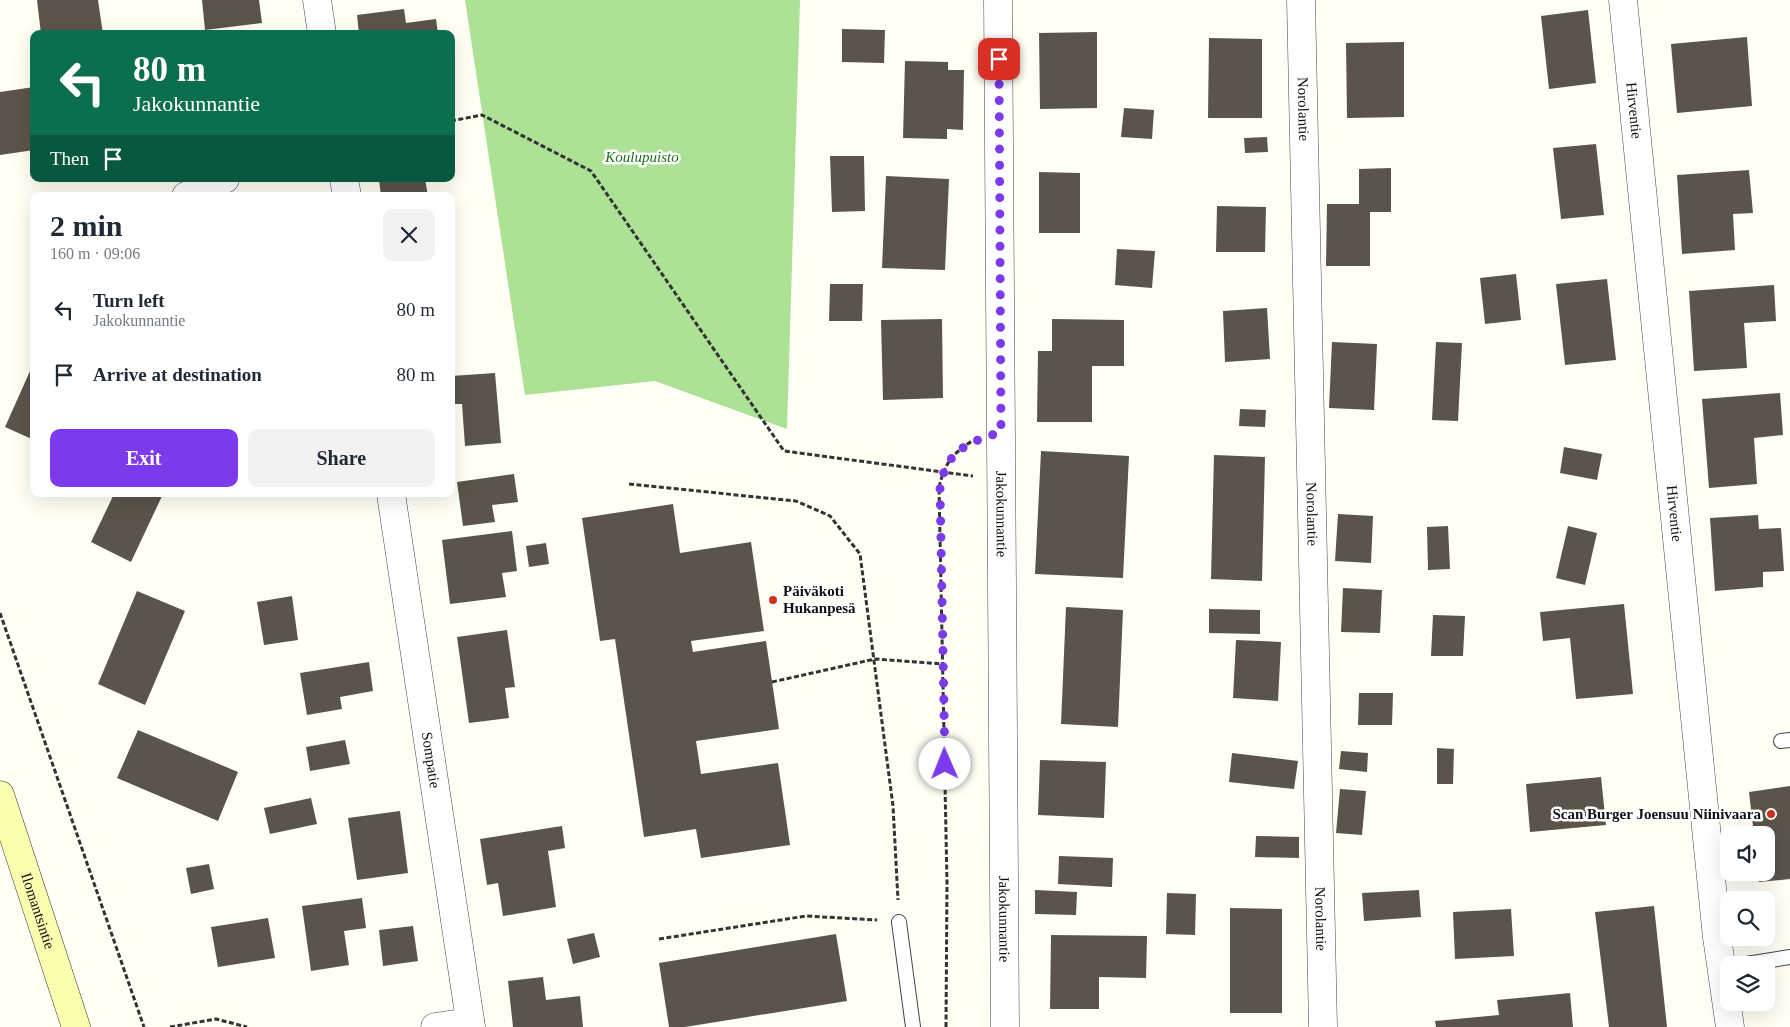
<!DOCTYPE html>
<html lang="en">
<head>
<meta charset="utf-8">
<style>
	body { margin:0; font-family:Georgia,serif; background:#f2f2f3; color:#1f2937; height:100vh; display:flex; flex-direction:column; font-size:19px; white-space:nowrap }
	* { box-sizing:border-box; margin:0 }
	p { font-size:16px; color:#747a83 }
	.icon { flex:none; width:28px; height:28px; fill:none; stroke:currentColor; stroke-width:2; stroke-linecap:round; stroke-linejoin:round }
	.map { position:relative; flex:1; overflow:hidden }
	.panel { position:absolute; left:30px; top:192px; width:425px; height:305px; display:flex; flex-direction:column; background:#fff; border-radius:10px; box-shadow:0 5px 20px #0002 }
	.panel>* { flex:none }
	.guide { position:absolute; left:30px; top:30px; width:425px; height:152px; border-radius:10px; box-shadow:0 5px 20px #0002; background:#0b6e4f; color:#fff; overflow:hidden }
	.fabs { position:absolute; left:1720px; top:826px; display:grid; gap:10px }
	.fabs a { display:grid; place-items:center; width:55px; height:55px; border-radius:10px; background:#fff; box-shadow:0 5px 20px #0002; font-size:25px }
	.pin { position:absolute; display:grid; place-items:center; width:42px; height:42px; color:#fff; margin:-21px; border-radius:10px; box-shadow:0 2px 8px #0006 }
	.me { position:absolute; width:55px; margin:-28px; rotate:359deg; stroke-linejoin:round; filter:drop-shadow(0 0 4px #0008) }
	.turn { display:flex; align-items:center; gap:18px; height:105px; padding:0 20px; font-size:22px }
	.turn .icon { width:65px; height:65px; stroke-width:2.5 }
	.turn b { display:block; font-size:35px; line-height:42px }
	.then { display:flex; align-items:center; height:48px; padding:0 20px; background:#0003; gap:10px; font-size:19px }
	.round { display:grid; place-items:center; flex:none; width:52px; height:52px; border-radius:10px; background:#f2f2f3 }
	.head { display:flex; align-items:center; justify-content:space-between; height:85px; padding:0 20px }
	h1 { font-size:30px; font-weight:700; line-height:38px }
	.action { display:flex; gap:10px; margin-top:auto; padding:10px 20px }
	.action a { flex:1; height:58px; border-radius:10px; background:#7c3aed; color:#fff; font-size:20px; font-weight:700; line-height:58px; text-align:center }
	.action a+a { background:#f2f2f3; color:#1f2937 }
	ul { padding:0; list-style:none }
	li { display:flex; align-items:center; gap:15px; height:65px; padding:0 20px }
	li div { flex:1 }
	li b { display:block; font-size:19px }
	li em { font-style:normal }
	.map>svg:first-child { display:block }
	.forest { fill:#ace196 }
	.building { fill:#5b544c }
	.lines { fill:none; stroke-linecap:round; stroke-linejoin:round }
	.lane-casing { stroke:#444; stroke-width:16 }
	.street-casing { stroke:#444; stroke-width:29 }
	.secondary-casing { stroke:#333; stroke-width:29 }
	.path { stroke:#333; stroke-width:3; stroke-dasharray:5 2.5; stroke-linecap:butt }
	.lane { stroke:#fff; stroke-width:14 }
	.street { stroke:#fff; stroke-width:28 }
	.secondary { stroke:#faffb0; stroke-width:28 }
	.route { stroke:#7c3aed; stroke-width:9; stroke-dasharray:0 16.2 }
	.poi-dot { fill:#d12f19; stroke:#fff; stroke-width:2 }
	.labels { text-anchor:middle; stroke-width:5; stroke-linejoin:round; paint-order:stroke }
	.street-label { font-size:15px; fill:#111; stroke:#fff }
	.park-label { font-size:15px; font-style:italic; fill:#1c7119; stroke:#fff }
	.poi-label { font-size:15px; font-weight:bold; fill:#111; stroke:#fff; text-anchor:start }
</style>
</head>
<body>
<div class="map">
<svg width="1790" height="1027" viewBox="0 0 1790 1027">
	<rect width="100%" height="100%" fill="#fffff5"/>
	<path class="forest" d="M 465,0 L 800,0 L 787,429 L 655,381 L 525,395 Z"/>
	<path class="building" d="M 37,0 L 98,0 L 103,34 L 41,34 Z
		M 202,0 L 259,0 L 262,23 L 205,30 Z
		M 404,9 L 406,23 L 436,19 L 438,34 L 359,34 L 357,15 Z
		M 1588,10 L 1596,83 L 1549,89 L 1541,16 Z
		M 842,29 L 885,30 L 884,63 L 842,62 Z
		M 1097,32 L 1097,108 L 1040,109 L 1039,33 Z
		M 1747,37 L 1752,106 L 1677,113 L 1671,44 Z
		M 1209,38 L 1262,39 L 1262,118 L 1208,118 Z
		M 1404,42 L 1404,117 L 1347,118 L 1346,43 Z
		M 905,61 L 948,62 L 948,70 L 964,70 L 963,130 L 947,129 L 947,139 L 903,138 Z
		M 34,87 L 34,150 L 0,155 L 0,92 Z
		M 1124,108 L 1154,110 L 1152,139 L 1121,137 Z
		M 1267,137 L 1268,152 L 1245,153 L 1244,138 Z
		M 1596,144 L 1604,215 L 1561,219 L 1553,148 Z
		M 830,156 L 864,156 L 865,211 L 832,212 Z
		M 1391,168 L 1391,212 L 1370,212 L 1370,266 L 1326,266 L 1327,204 L 1359,204 L 1359,169 Z
		M 1749,170 L 1753,213 L 1733,214 L 1735,250 L 1682,254 L 1677,175 Z
		M 1039,172 L 1080,173 L 1080,233 L 1039,233 Z
		M 886,176 L 949,179 L 945,270 L 882,268 Z
		M 379,179 L 425,179 L 428,196 L 381,196 Z
		M 1217,206 L 1266,207 L 1265,252 L 1216,252 Z
		M 1117,249 L 1155,251 L 1152,288 L 1115,285 Z
		M 1516,274 L 1521,320 L 1485,324 L 1480,278 Z
		M 1607,279 L 1616,360 L 1565,365 L 1556,284 Z
		M 830,284 L 863,284 L 862,321 L 829,321 Z
		M 1774,285 L 1776,321 L 1744,323 L 1747,368 L 1694,371 L 1689,291 Z
		M 1267,308 L 1270,359 L 1225,362 L 1223,311 Z
		M 942,319 L 943,398 L 883,400 L 881,320 Z
		M 1052,319 L 1124,320 L 1124,366 L 1092,366 L 1092,422 L 1037,422 L 1038,351 L 1052,351 Z
		M 1332,342 L 1377,344 L 1374,410 L 1329,408 Z
		M 1436,342 L 1462,343 L 1458,421 L 1432,420 Z
		M 30,371 L 34,373 L 34,440 L 5,427 Z
		M 495,373 L 501,443 L 465,446 L 462,404 L 451,404 L 451,376 Z
		M 1780,393 L 1783,435 L 1754,438 L 1757,484 L 1709,488 L 1702,399 Z
		M 1240,409 L 1266,410 L 1265,427 L 1239,426 Z
		M 1564,447 L 1602,454 L 1597,480 L 1560,473 Z
		M 1041,451 L 1129,456 L 1123,578 L 1035,574 Z
		M 1214,455 L 1265,457 L 1262,581 L 1211,579 Z
		M 514,474 L 518,502 L 492,505 L 495,522 L 463,526 L 457,482 Z
		M 114,494 L 163,494 L 131,562 L 91,542 Z
		M 673,504 L 680,553 L 751,542 L 764,631 L 691,641 L 693,652 L 766,641 L 779,729 L 696,741 L 701,774 L 778,763 L 790,845 L 701,858 L 696,829 L 644,837 L 615,639 L 600,641 L 582,518 Z
		M 1338,514 L 1373,516 L 1371,563 L 1335,561 Z
		M 1758,515 L 1759,529 L 1781,528 L 1784,571 L 1763,572 L 1763,587 L 1715,591 L 1710,518 Z
		M 1448,526 L 1450,569 L 1428,570 L 1427,527 Z
		M 1568,526 L 1597,533 L 1585,585 L 1556,578 Z
		M 512,531 L 517,571 L 502,573 L 506,597 L 450,604 L 442,540 Z
		M 546,543 L 549,564 L 529,567 L 526,546 Z
		M 1343,588 L 1382,590 L 1380,633 L 1341,632 Z
		M 137,591 L 185,611 L 145,705 L 98,684 Z
		M 292,596 L 298,640 L 264,645 L 257,602 Z
		M 1624,604 L 1633,694 L 1576,699 L 1570,638 L 1543,641 L 1540,612 Z
		M 1066,607 L 1123,610 L 1118,727 L 1061,724 Z
		M 1209,609 L 1260,610 L 1260,634 L 1209,633 Z
		M 1433,615 L 1465,616 L 1463,656 L 1431,656 Z
		M 507,630 L 515,687 L 505,688 L 509,718 L 469,723 L 457,637 Z
		M 1236,640 L 1281,642 L 1278,701 L 1233,698 Z
		M 369,662 L 373,691 L 340,697 L 342,709 L 307,715 L 300,673 Z
		M 1359,693 L 1393,693 L 1392,725 L 1358,725 Z
		M 138,730 L 238,772 L 218,821 L 117,778 Z
		M 345,740 L 350,764 L 310,771 L 306,747 Z
		M 1437,748 L 1454,749 L 1453,784 L 1437,784 Z
		M 1341,751 L 1368,753 L 1367,772 L 1339,769 Z
		M 1232,753 L 1298,761 L 1294,789 L 1229,782 Z
		M 1040,760 L 1106,762 L 1104,818 L 1038,815 Z
		M 1601,777 L 1606,825 L 1530,832 L 1526,784 Z
		M 1790,786 L 1790,879 L 1759,882 L 1758,872 L 1766,872 L 1766,835 L 1754,835 L 1749,792 Z
		M 1340,789 L 1366,791 L 1362,835 L 1336,833 Z
		M 311,798 L 317,824 L 270,834 L 264,808 Z
		M 400,811 L 408,873 L 357,880 L 348,818 Z
		M 562,826 L 565,848 L 548,851 L 556,907 L 503,916 L 498,883 L 487,885 L 480,839 Z
		M 1256,836 L 1299,837 L 1299,858 L 1255,857 Z
		M 1059,856 L 1113,858 L 1112,887 L 1058,884 Z
		M 209,864 L 214,889 L 191,894 L 186,868 Z
		M 1035,890 L 1077,892 L 1076,915 L 1035,914 Z
		M 1419,890 L 1421,917 L 1364,921 L 1362,893 Z
		M 1167,893 L 1196,894 L 1195,935 L 1166,934 Z
		M 362,898 L 366,928 L 344,931 L 349,965 L 311,971 L 302,906 Z
		M 1654,906 L 1667,1027 L 1609,1027 L 1595,912 Z
		M 1230,908 L 1282,909 L 1282,1013 L 1230,1013 Z
		M 1511,909 L 1514,956 L 1455,959 L 1453,912 Z
		M 268,918 L 275,958 L 218,967 L 211,927 Z
		M 413,926 L 418,961 L 383,966 L 379,930 Z
		M 594,933 L 600,957 L 573,964 L 567,939 Z
		M 836,934 L 847,1001 L 685,1027 L 669,1027 L 659,963 Z
		M 1051,935 L 1147,936 L 1146,978 L 1099,977 L 1099,1009 L 1050,1009 Z
		M 543,977 L 546,1000 L 580,996 L 583,1027 L 513,1027 L 508,981 Z
		M 1570,993 L 1573,1027 L 1436,1027 L 1435,1021 L 1499,1015 L 1497,1000 Z"/>
	<g class="lines">
		<g class="lane-casing">
			<path id="lane" d="M 1781,741 L 1790,740
				M 899,922 L 913,1027
				M 1740,965 L 1790,957"/>
		</g>
		<g class="street-casing">
			<g id="street">
				<path d="M 317,0 L 322,34"/>
				<path id="s1" d="M 998,0 L 1005,1027"/>
				<path id="s2" d="M 1301,0 L 1323,1027"/>
				<path id="s3" d="M 1623,0 L 1717,937 L 1730,1027"/>
				<path d="M 344,179 L 347,196"/>
				<path d="M 186,196 L 225,179"/>
				<path id="s4" d="M 391,494 L 471,1027"/>
				<path d="M 435,1027 L 470,1022"/>
			</g>
		</g>
		<g class="secondary-casing">
			<g id="secondary">
				<path id="s5" d="M 0,795 L 76,1027"/>
			</g>
		</g>
		<path class="path" d="M 451,121 L 482,115 L 591,171 L 784,451 L 973,476
			M 629,484 L 796,501 L 830,516 L 860,554 L 893,806 L 898,900
			M 0,613 L 144,1027
			M 772,682 L 875,659 L 943,664
			M 659,939 L 806,916 L 877,920
			M 170,1027 L 216,1019 L 247,1027
			M 946,1027 L 947,883 L 939,487 C 945,463 952,454 972,441"/>
		<use href="#lane" class="lane"/>
		<use href="#street" class="street"/>
		<use href="#secondary" class="secondary"/>
	</g>
	<g class="lines">
		<path class="route" d="M 945,764 L 940,487 C 947,449 968,443 1001,432 L 999,59"/>
	</g>
	<g class="poi-dot">
		<circle cx="773" cy="600" r="5"/>
		<circle cx="1771" cy="814" r="5"/>
	</g>
	<g class="labels">
		<g class="street-label">
			<text dy="5" stroke="none"><textPath href="#s2" startOffset="109">Norolantie</textPath></text>
			<text dy="5" stroke="none"><textPath href="#s3" startOffset="111">Hirventie</textPath></text>
			<text dy="5" stroke="none"><textPath href="#s1" startOffset="514">Jakokunnantie</textPath></text>
			<text dy="5" stroke="none"><textPath href="#s2" startOffset="514">Norolantie</textPath></text>
			<text dy="5" stroke="none"><textPath href="#s3" startOffset="516">Hirventie</textPath></text>
			<text dy="5" stroke="none"><textPath href="#s4" startOffset="269">Sompatie</textPath></text>
			<text dy="5" stroke="none"><textPath href="#s5" startOffset="122">Ilomantsintie</textPath></text>
			<text dy="5" stroke="none"><textPath href="#s1" startOffset="919">Jakokunnantie</textPath></text>
			<text dy="5" stroke="none"><textPath href="#s2" startOffset="919">Norolantie</textPath></text>
		</g>
		<g class="park-label">
			<text x="642" y="162">Koulupuisto</text>
		</g>
		<g class="poi-label">
			<text x="783" y="596">Päiväkoti<tspan x="783" dy="17">Hukanpesä</tspan></text>
			<text x="1761" y="819" text-anchor="end">Scan Burger Joensuu Niinivaara</text>
		</g>
	</g>
</svg>
<div class="fabs">
<a><svg class="icon" aria-label="sound" viewBox="0 0 24 24"><path d="M4 9h4l5-4v14l-5-4H4zM17 9q2 3 0 6"/></svg></a>
<a><svg class="icon" aria-label="search" viewBox="0 0 24 24"><circle cx="10" cy="10" r="6"/><path d="M15 15l6 6"/></svg></a>
<a><svg class="icon" aria-label="layers" viewBox="0 0 24 24"><path d="M12 4l9 5-9 5-9-5zM3 14l9 5 9-5"/></svg></a>
</div>
<div class="pin" style="left:999px;top:59px;background:#d93025"><svg class="icon" aria-label="arrive" viewBox="0 0 24 24"><path d="M6 21V4h12l-3 4 3 4H6"/></svg></div>
<svg class="me" style="left:945px;top:764px" viewBox="-20 -20 40 40"><circle r="19" fill="#fff"/><path d="M0-13L10 11 0 6-10 11z" fill="#7c3aed"/></svg>
<div class="guide">
<div class="turn"><svg class="icon" aria-label="left" viewBox="0 0 24 24"><path d="M17 20v-9H6M10 6l-5 5 5 5"/></svg><div><b>80 m</b>Jakokunnantie</div></div>
<div class="then">Then<svg class="icon" aria-label="arrive" viewBox="0 0 24 24"><path d="M6 21V4h12l-3 4 3 4H6"/></svg></div>
</div>
<section class="panel">
<div class="head"><div><h1>2 min</h1><p>160 m · 09:06</p></div><a class="round"><svg class="icon" aria-label="close" viewBox="0 0 24 24"><path d="M6 6l12 12M18 6L6 18"/></svg></a></div>
<ul>
<li><svg class="icon" aria-label="left" viewBox="0 0 24 24"><path d="M17 20v-9H6M10 6l-5 5 5 5"/></svg><div><b>Turn left</b><p>Jakokunnantie</p></div><em>80 m</em></li>
<li><svg class="icon" aria-label="arrive" viewBox="0 0 24 24"><path d="M6 21V4h12l-3 4 3 4H6"/></svg><div><b>Arrive at destination</b></div><em>80 m</em></li>
</ul>
<div class="action"><a>Exit</a><a>Share</a></div>
</section>
</div>
</body>
</html>
